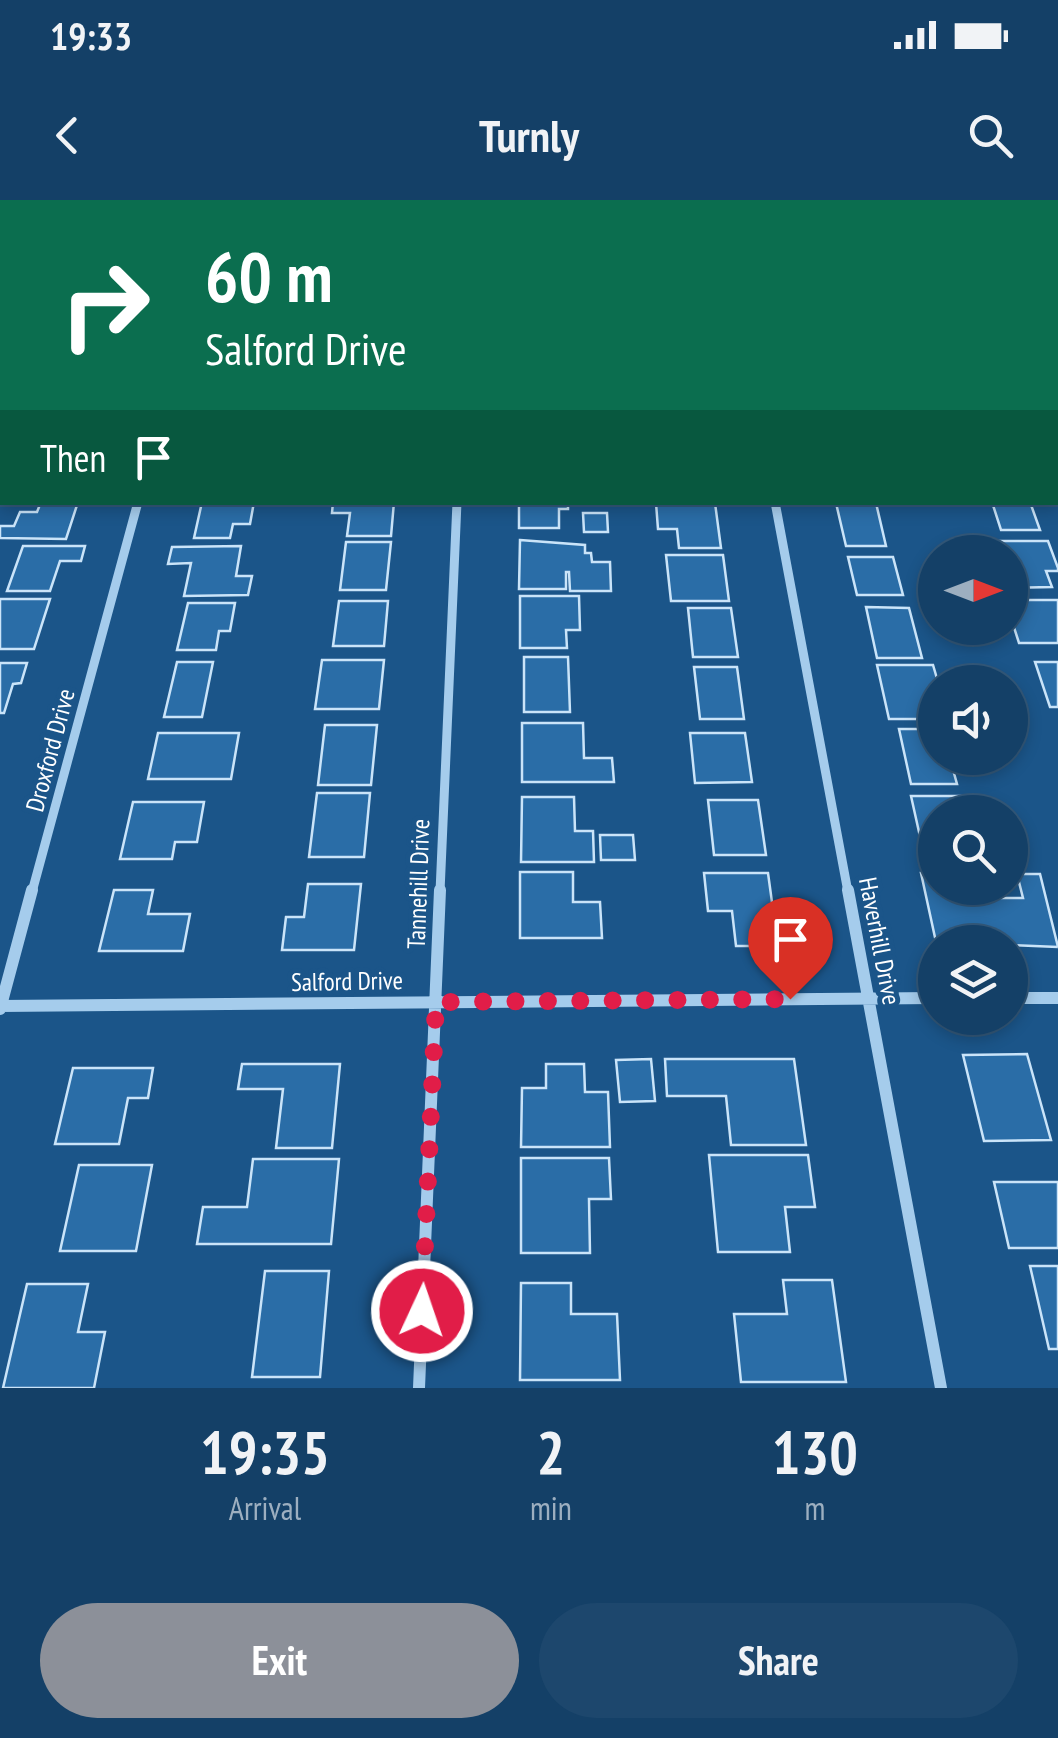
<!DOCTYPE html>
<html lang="en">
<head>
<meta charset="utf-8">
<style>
	body { margin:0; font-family:"PT Sans Narrow",sans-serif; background:#1d476d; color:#f1f3f6; height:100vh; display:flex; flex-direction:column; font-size:38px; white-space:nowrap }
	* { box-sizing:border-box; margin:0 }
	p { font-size:32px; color:#9dafc0 }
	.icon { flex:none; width:55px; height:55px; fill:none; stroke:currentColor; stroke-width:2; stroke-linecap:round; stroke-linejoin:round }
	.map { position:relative; height:1188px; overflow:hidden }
	.panel { display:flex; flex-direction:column; background:#144067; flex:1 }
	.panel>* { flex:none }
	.top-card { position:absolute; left:0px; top:0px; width:1060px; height:305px; box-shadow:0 5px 15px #0003,0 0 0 2px #33597b; background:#0b6e4f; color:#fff; overflow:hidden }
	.needle { width:65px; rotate:90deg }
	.controls { position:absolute; left:918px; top:335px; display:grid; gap:20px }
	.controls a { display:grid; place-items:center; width:110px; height:110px; border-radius:50%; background:#144067; box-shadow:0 5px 15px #0003,0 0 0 2px #33597b; font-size:50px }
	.pin { position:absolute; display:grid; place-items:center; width:85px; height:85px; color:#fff; margin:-102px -42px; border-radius:50% 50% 50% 0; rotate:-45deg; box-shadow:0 0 10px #0007 }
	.pin .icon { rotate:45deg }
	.me { position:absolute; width:110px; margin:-55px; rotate:3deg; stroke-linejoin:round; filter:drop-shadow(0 0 8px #0008) }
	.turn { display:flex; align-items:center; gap:35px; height:210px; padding:0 40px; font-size:45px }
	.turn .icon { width:130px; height:130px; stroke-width:2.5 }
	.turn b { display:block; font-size:70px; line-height:85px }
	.then { display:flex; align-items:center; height:95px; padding:0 40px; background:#0003; gap:20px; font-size:38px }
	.eta { display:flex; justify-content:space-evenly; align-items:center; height:170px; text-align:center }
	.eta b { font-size:60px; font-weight:600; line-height:70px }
	.button { display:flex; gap:20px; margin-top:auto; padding:20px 40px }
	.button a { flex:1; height:115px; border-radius:60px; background:#8c9099; color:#fff; font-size:40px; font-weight:600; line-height:115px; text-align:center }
	.button a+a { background:#1d476d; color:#f1f3f6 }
	.status { display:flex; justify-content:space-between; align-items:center; height:70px; padding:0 50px; background:#144067; direction:ltr }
	.status svg { height:28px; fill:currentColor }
	header { display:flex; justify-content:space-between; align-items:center; height:130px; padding:0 40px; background:#144067; font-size:45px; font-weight:600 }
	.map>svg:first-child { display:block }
	.building { fill:#2a6da7; stroke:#cae4f9; stroke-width:2.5 }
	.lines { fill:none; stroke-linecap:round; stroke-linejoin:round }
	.minor-far2 { stroke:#a5ccec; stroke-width:8 }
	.minor-far1 { stroke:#a5ccec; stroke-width:9 }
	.minor { stroke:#a5ccec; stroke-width:12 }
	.route { stroke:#e11d48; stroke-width:18; stroke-dasharray:0 32.4 }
	.labels { text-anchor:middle; stroke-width:10; stroke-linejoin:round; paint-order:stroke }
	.street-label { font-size:25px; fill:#fff; stroke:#1b5589 }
</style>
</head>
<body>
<div class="status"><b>19:33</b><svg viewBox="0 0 49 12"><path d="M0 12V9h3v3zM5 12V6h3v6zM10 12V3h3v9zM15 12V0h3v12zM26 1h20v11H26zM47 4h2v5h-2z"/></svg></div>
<header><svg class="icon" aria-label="back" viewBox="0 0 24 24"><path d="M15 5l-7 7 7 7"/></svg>Turnly<svg class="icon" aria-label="search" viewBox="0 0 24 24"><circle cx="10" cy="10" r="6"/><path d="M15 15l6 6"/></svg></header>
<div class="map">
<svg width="1058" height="1188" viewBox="0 0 1058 1188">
	<rect width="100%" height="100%" fill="#1b5589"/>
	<path class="building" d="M 41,302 L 78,302 L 66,339 L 0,338 L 0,326 L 14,326 L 20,312 L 37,312 Z
		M 202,302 L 254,302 L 250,324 L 233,324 L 230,338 L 194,338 Z
		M 333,302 L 394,302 L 391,336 L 347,336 L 350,313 L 332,313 Z
		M 519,302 L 568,302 L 568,309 L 559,309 L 559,328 L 519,328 Z
		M 992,302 L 1030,302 L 1040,330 L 1001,330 Z
		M 656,303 L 715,303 L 721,348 L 679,348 L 677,329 L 658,329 Z
		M 836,303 L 876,303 L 886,346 L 846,346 Z
		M 583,313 L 607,313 L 608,332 L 584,332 Z
		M 520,340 L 585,345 L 585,353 L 591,353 L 592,362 L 610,362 L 611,391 L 570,391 L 569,372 L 566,372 L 566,389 L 519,389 Z
		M 984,341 L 1048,341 L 1058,368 L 1058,371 L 1046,371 L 1052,387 L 1010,388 L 1010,352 L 988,352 Z
		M 346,342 L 391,342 L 386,390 L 340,390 Z
		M 23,346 L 85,346 L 81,361 L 60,361 L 50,391 L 7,391 Z
		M 241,346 L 236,376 L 252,376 L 248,395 L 184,396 L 191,363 L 168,364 L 172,347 Z
		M 666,355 L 723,355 L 729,401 L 671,401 Z
		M 848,357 L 893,357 L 903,395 L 857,395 Z
		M 520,396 L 579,396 L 580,430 L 566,430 L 567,448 L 520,448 Z
		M 0,399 L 50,399 L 34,449 L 0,449 Z
		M 1010,400 L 1058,400 L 1058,443 L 1019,443 L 1010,415 Z
		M 339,401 L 388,401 L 384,446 L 333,446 Z
		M 188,403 L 235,403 L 230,431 L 219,431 L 216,450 L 177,450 Z
		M 866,407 L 909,408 L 922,458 L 877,458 Z
		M 688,408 L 731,408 L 738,457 L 693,457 Z
		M 524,457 L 568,457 L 570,512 L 524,512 Z
		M 322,460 L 384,460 L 379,509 L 315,509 Z
		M 177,462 L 213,462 L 202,517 L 164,517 Z
		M 1035,462 L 1058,462 L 1058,507 L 1050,507 Z
		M 0,463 L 27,463 L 21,483 L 13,484 L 4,513 L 0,513 Z
		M 877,465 L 933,465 L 938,482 L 935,482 L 935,519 L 889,519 Z
		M 694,467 L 737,467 L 744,519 L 700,519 Z
		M 522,523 L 583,523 L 584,558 L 612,558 L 614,582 L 522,582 Z
		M 325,525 L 377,525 L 371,585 L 318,585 Z
		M 899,529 L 935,529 L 935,558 L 972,558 L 975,566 L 952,566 L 957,584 L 911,584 Z
		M 158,533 L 239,533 L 231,579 L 148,579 Z
		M 690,533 L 745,533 L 752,582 L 695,583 Z
		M 317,593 L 370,593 L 364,657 L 309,657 Z
		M 911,596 L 961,596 L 965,612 L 935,612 L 935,659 L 925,659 Z
		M 522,597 L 574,597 L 575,631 L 593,631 L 594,662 L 521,662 Z
		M 708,600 L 758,600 L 766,655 L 714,655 Z
		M 133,602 L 204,602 L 197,642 L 175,642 L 172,659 L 120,659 Z
		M 600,635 L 633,635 L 635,660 L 601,660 Z
		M 520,672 L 573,672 L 573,702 L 600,702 L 602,738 L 520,738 Z
		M 704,673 L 768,673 L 778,746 L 736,746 L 732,711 L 708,711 Z
		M 921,673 L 935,673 L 935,688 L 987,688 L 990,698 L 1023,698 L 1017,674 L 1040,674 L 1058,747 L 936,742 Z
		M 308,684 L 361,684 L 354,750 L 282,750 L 286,717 L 304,717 Z
		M 114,690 L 153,690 L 148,714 L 190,714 L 183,751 L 99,751 Z
		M 1027,854 L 1051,940 L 984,941 L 963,855 Z
		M 651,859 L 655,901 L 620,902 L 616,860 Z
		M 665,859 L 794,859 L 806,945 L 731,945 L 726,896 L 667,896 Z
		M 242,864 L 340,864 L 332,948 L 276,948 L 283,889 L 238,889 Z
		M 546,864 L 584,864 L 585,892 L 608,892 L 610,947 L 521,947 L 522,888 L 546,888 Z
		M 73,868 L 153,868 L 148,898 L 128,898 L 119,944 L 55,944 Z
		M 709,955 L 808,955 L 815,1007 L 785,1007 L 790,1052 L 718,1052 Z
		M 521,958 L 609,958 L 611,999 L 589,999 L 590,1053 L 521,1053 Z
		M 253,959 L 339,959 L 331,1044 L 197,1044 L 203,1007 L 247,1007 Z
		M 79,965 L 152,965 L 136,1051 L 60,1051 Z
		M 994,982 L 1058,982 L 1058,1048 L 1009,1048 Z
		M 1030,1066 L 1058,1066 L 1058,1149 L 1049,1149 Z
		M 265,1071 L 329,1071 L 320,1177 L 252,1177 Z
		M 783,1080 L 832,1080 L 846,1182 L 741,1182 L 734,1114 L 787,1114 Z
		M 521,1083 L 571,1083 L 571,1114 L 617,1114 L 620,1180 L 520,1180 Z
		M 27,1084 L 88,1084 L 78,1132 L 105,1132 L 94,1188 L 3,1188 Z"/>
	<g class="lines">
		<path class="minor-far2" d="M 0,30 L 2,25"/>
		<path class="minor-far1" d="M 775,302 L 848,692
			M 32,692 L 138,302
			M 440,692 L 457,302"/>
		<path class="minor" d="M 848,690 L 941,1188
			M 1010,798 L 1058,798
			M 0,806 L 935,798
			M 0,809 L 32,690
			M 419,1188 L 440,690"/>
	</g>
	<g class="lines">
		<path class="route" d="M 422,1111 L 436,802 L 790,799"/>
	</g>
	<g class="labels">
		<g class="street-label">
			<text transform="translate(50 550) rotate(-75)" y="9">Droxford Drive</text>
			<text transform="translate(418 684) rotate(-88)" y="9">Tannehill Drive</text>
			<text transform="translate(880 741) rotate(79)" y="9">Haverhill Drive</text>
			<text transform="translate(347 781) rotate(-1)" y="9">Salford Drive</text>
		</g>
	</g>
</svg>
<div class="controls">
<a><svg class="needle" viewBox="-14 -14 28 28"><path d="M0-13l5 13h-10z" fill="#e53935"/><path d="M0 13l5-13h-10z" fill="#9dafc0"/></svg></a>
<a><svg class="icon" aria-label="sound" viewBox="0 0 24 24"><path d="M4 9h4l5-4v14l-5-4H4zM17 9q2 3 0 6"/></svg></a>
<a><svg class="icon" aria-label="search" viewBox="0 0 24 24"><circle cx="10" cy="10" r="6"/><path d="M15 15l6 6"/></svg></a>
<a><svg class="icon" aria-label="layers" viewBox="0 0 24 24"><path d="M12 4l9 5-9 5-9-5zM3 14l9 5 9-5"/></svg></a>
</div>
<div class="pin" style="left:790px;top:799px;background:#d93025"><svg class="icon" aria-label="arrive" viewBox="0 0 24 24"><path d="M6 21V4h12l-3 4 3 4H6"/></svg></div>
<svg class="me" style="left:422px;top:1111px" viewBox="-20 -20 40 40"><circle r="17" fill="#e11d48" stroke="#fff" stroke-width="3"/><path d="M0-11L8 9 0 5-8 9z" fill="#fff"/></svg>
<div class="top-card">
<div class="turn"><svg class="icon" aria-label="right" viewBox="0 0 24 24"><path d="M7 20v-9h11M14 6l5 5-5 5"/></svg><div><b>60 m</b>Salford Drive</div></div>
<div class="then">Then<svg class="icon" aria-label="arrive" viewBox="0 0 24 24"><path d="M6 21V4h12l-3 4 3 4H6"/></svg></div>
</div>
</div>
<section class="panel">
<div class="eta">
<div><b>19:35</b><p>Arrival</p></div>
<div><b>2</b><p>min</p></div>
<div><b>130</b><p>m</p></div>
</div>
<div class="button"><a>Exit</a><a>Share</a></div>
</section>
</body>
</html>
